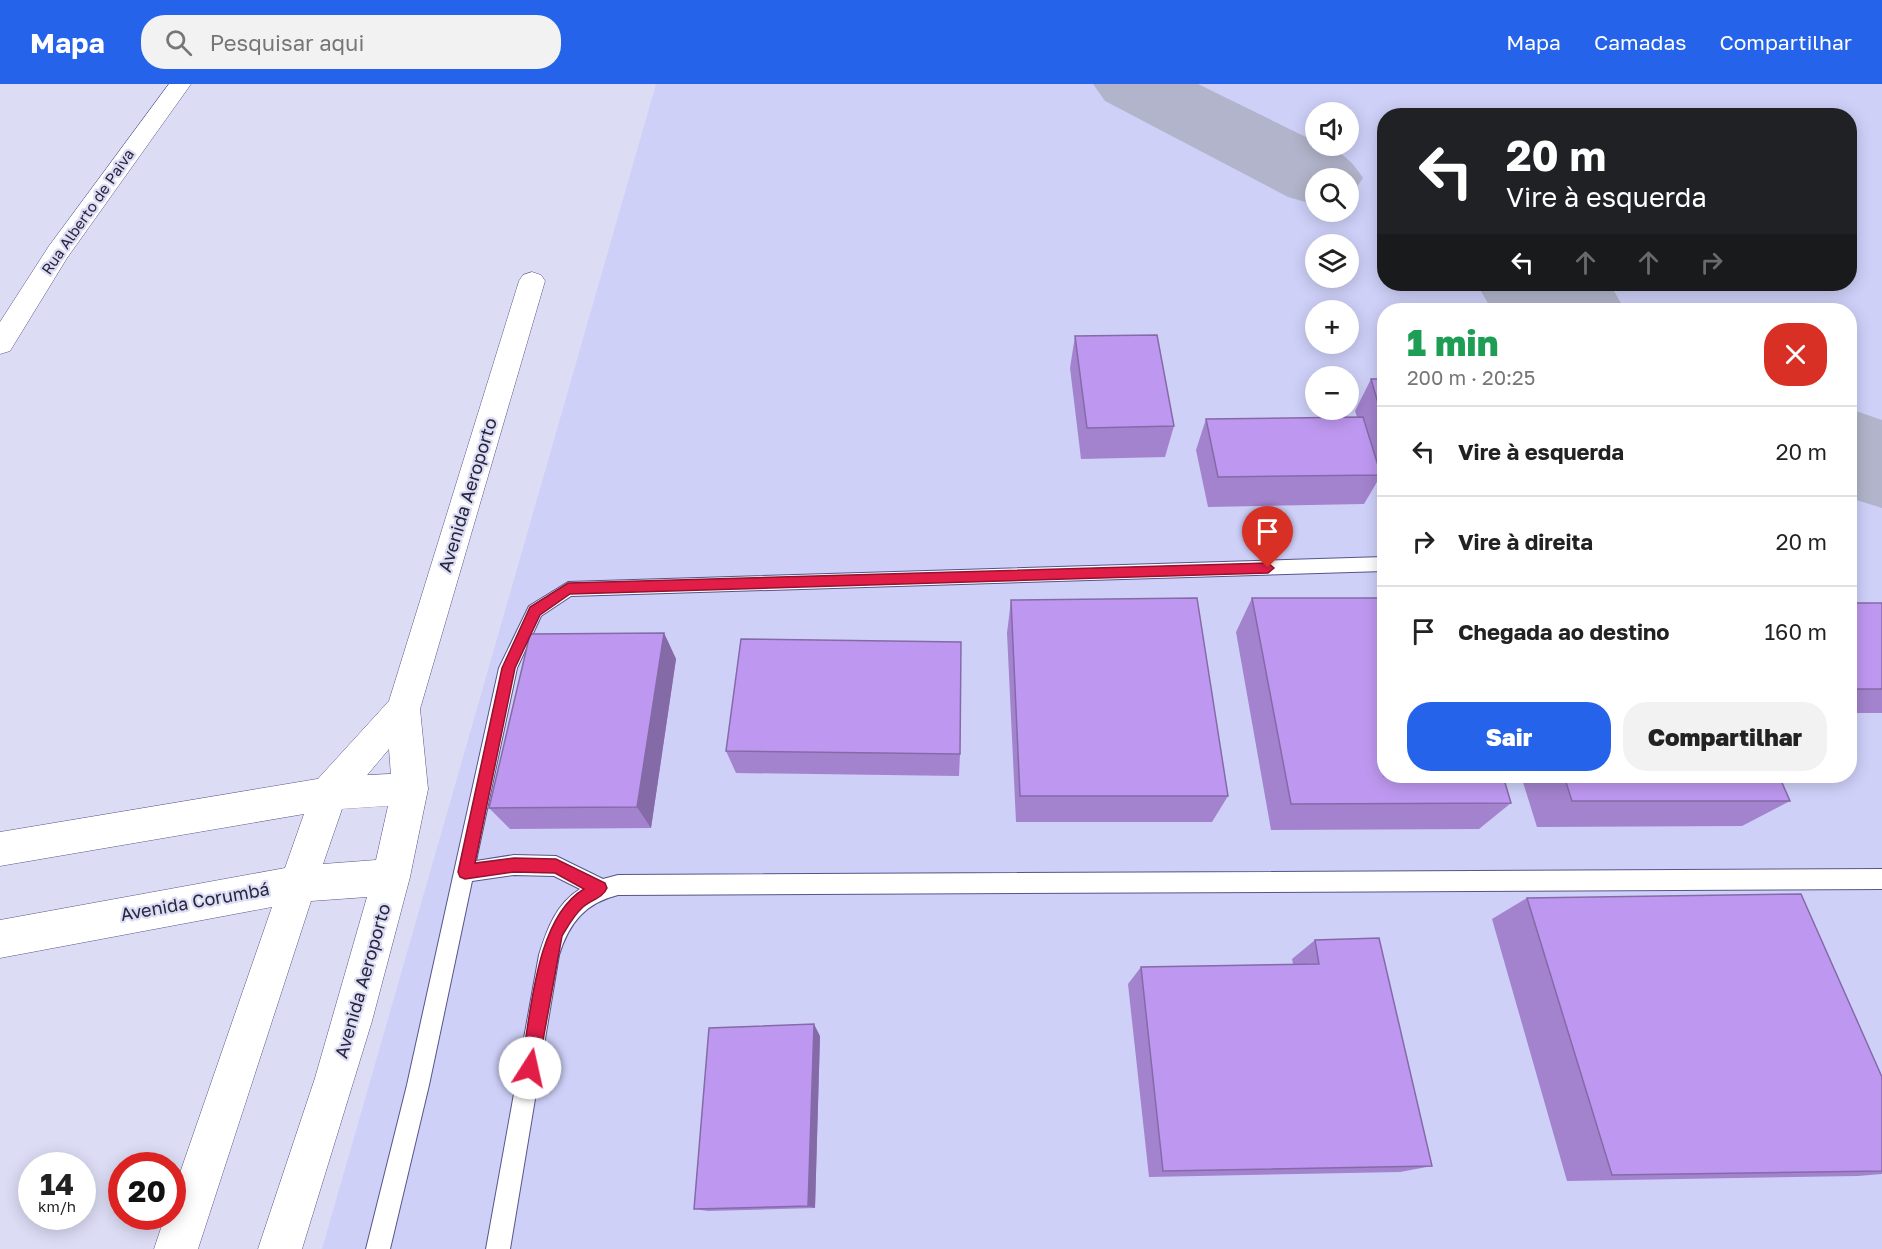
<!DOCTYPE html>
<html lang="pt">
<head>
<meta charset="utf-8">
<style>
	body { margin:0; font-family:"Golos Text",sans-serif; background:#f2f2f2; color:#222; height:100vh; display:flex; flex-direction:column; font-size:22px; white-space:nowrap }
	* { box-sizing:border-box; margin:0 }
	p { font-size:20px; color:#767676 }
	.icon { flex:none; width:33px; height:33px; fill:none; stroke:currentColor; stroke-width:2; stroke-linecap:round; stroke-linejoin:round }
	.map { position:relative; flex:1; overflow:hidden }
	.side { position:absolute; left:1377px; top:219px; width:480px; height:480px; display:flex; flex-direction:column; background:#fff; border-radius:24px; box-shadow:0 3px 15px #0003 }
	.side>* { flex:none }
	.hud { position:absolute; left:1377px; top:24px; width:480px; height:183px; border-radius:24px; box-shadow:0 3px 15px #0003; background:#202124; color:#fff; overflow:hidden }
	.buttons { position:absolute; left:1305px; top:18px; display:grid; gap:12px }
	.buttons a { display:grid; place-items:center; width:54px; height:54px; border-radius:50%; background:#fff; box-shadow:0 3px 15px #0003; font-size:30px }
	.speed { position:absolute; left:18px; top:1068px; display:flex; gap:12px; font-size:30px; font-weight:700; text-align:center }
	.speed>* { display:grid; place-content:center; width:78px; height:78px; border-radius:50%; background:#fff; box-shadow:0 3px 15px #0003; line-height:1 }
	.speed small { font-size:15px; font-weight:400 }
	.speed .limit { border:9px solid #d22; background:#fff; color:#111 }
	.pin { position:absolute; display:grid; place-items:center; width:51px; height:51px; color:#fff; margin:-62px -26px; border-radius:50% 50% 50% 0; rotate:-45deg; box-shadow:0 0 6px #0007 }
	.pin .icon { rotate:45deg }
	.me { position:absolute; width:66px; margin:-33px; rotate:10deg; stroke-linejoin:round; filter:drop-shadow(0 0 4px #0008) }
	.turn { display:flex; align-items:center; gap:21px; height:126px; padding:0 30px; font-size:27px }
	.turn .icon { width:78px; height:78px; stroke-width:2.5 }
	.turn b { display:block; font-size:42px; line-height:51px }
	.lanes { display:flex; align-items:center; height:57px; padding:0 30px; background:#0003; justify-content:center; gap:30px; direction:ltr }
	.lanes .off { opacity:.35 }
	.round { display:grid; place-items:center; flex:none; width:63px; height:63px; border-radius:24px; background:#f2f2f2 }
	.summary { display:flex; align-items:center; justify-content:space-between; height:102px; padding:0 30px }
	h1 { font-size:36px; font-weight:800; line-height:45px; color:#1e9e55 }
	.button { display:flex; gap:12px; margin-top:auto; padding:12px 30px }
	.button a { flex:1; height:69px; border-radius:24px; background:#2563eb; color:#fff; font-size:24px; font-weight:800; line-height:69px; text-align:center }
	.button a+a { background:#f2f2f2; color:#222 }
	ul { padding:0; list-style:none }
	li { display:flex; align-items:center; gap:18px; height:90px; padding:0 30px; border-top:2px solid #e0e0e0 }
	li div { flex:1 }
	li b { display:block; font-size:22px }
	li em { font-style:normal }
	header { display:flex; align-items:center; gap:36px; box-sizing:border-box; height:84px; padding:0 30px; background:#2563eb; color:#fff }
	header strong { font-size:28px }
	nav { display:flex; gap:33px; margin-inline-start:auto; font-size:21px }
	.search { width:420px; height:54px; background:#f2f2f2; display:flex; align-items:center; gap:15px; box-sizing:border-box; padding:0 21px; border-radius:24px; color:#767676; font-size:22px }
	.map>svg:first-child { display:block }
	.built { fill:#ced0f8; fill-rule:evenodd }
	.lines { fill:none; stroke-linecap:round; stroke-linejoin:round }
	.taxiway { fill:#b2b4cb; fill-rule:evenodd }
	.lane-casing { stroke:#555589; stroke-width:2 }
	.street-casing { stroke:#555589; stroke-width:1 }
	.secondary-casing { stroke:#555589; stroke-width:1 }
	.lane { fill:#fff; fill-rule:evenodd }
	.street { fill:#fff; fill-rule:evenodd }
	.secondary { fill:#fff; fill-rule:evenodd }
	.wall { fill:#a383ce }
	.shaded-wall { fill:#856aa8 }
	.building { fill:#be98f0; stroke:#856aa8; stroke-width:1.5 }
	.route { fill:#e11d48; stroke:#92132f; stroke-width:1.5 }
	.labels { text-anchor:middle; stroke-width:4.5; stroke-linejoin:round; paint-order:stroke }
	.far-street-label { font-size:15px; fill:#26273d; stroke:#dcddf5 }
	.street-label { font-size:18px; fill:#26273d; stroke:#dcddf5 }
</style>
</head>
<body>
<header>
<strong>Mapa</strong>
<div class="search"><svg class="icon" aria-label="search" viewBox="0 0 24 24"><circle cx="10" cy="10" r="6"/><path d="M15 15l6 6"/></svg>Pesquisar aqui</div>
<nav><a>Mapa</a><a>Camadas</a><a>Compartilhar</a></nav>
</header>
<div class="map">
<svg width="1882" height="1165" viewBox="0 0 1882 1165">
	<rect width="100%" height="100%" fill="#dcddf5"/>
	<path class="built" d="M 656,0 L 1882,0 L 1882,1165 L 322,1165 ZM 1316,28 L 1348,28 L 1348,62 L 1316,62 ZM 1384,32 L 1850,32 L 1850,200 L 1384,200 ZM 1316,94 L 1348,94 L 1348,128 L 1316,128 ZM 1316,160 L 1348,160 L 1348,194 L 1316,194 ZM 1316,226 L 1348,226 L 1348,260 L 1316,260 ZM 1384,226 L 1850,226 L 1850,692 L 1384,692 ZM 1316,292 L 1348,292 L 1348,326 L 1316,326 Z"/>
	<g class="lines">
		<path class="taxiway" d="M 1093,0 L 1198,0 L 1316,58 L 1316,62 C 1338,62 1352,77 1363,94 L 1350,113 L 1348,94 L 1316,94 L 1316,121 L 1288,113 L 1105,17 Z
			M 1477,200 L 1605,200 L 1611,202 L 1625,226 L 1497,226 L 1490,223 Z
			M 1850,325 L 1882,336 L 1882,424 L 1850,414 Z"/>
		<g class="lane-casing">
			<path id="lane" d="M 1384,473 L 1384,487 L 571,512 L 541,532 L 517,584 L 476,777 L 514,771 L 556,772 L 603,795 L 618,791 L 1882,785 L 1882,805 L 618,811 C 585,819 569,839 559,871 L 510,1165 L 486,1165 L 539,871 C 547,845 556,820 580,805 L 554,792 L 514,791 L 472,797 L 429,1001 L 390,1165 L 366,1165 L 407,1001 L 499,584 L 529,522 L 568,498 Z"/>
		</g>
		<g class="street-casing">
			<path id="street" d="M 169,0 L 191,0 L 67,174 L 10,267 L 0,270 L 0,238 L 49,162 Z
				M 532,188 L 541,191 L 545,197 L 420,625 L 428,705 L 422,717 L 410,721 L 398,717 L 392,705 L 389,665 L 342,721 L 329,725 L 316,721 L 311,709 L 316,697 L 389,617 L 519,197 L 523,191 Z"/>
		</g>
		<g class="secondary-casing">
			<path id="secondary" d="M 410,689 L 422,693 L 428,705 L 410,793 L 372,937 L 302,1165 L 258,1165 L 315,994 L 367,813 L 311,817 L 198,1165 L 154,1165 L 165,1132 L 172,1132 L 172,1112 L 272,823 L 0,874 L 0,836 L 285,784 L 304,730 L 0,782 L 0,748 L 329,693 ZM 388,722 L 376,776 L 323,780 L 342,725 Z"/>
		</g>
		<use href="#lane" class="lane"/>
		<use href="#street" class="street"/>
		<use href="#secondary" class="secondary"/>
	</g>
	<path class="wall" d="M 1075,252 L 1174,342 L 1165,373 L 1081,375 L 1070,284 Z
		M 1371,295 L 1384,295 L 1384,418 L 1382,418 L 1377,398 L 1364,420 L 1208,423 L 1196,366 L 1206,335 L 1357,333 L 1355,327 Z
		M 1252,514 L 1511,719 L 1479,745 L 1271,746 L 1236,548 Z
		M 1011,516 L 1228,712 L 1212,738 L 1016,738 L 1007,549 Z
		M 1850,519 L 1882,519 L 1882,629 L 1850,629 Z
		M 664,549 L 676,575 L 651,744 L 510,745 L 489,724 Z
		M 726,667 L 960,670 L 959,692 L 736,689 Z
		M 1521,692 L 1779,692 L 1790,717 L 1742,742 L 1537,743 Z
		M 1527,814 L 1882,993 L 1882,1090 L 1858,1092 L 1567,1097 L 1492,835 Z
		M 1315,856 L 1432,1082 L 1400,1088 L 1149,1093 L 1128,900 L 1141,883 L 1293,880 L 1292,875 Z
		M 820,952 L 815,1124 L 708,1127 L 694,1125 Z"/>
	<path class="shaded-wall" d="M 664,549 L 676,575 L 651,744 L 637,723 Z
		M 814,940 L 820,952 L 815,1124 L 808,1122 Z"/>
	<path class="building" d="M 1157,251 L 1174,342 L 1087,344 L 1075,252 Z
		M 1371,295 L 1384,295 L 1384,340 Z
		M 1363,333 L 1381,391 L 1218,393 L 1206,335 Z
		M 1197,514 L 1228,712 L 1020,712 L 1011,516 Z
		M 1252,514 L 1384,514 L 1384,692 L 1503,692 L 1511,719 L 1291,720 Z
		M 1850,519 L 1882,519 L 1882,605 L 1850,605 Z
		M 664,549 L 637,723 L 489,724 L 530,550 Z
		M 741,555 L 961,558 L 960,670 L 726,667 Z
		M 1564,692 L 1779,692 L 1790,717 L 1572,717 Z
		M 1801,810 L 1882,993 L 1882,1087 L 1612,1091 L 1527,814 Z
		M 1379,854 L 1432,1082 L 1163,1087 L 1141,883 L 1319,880 L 1315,856 Z
		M 814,940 L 808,1122 L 694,1125 L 709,944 Z"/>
	<path class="route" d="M 1268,479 L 1274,484 L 1268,489 L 570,510 L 540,531 L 515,584 L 475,779 L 514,774 L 556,775 L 605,799 L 607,804 C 603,814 591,816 583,823 C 574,831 568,842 562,852 L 538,984 L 536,990 L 530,992 L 524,990 L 521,984 C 531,931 535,834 584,805 L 555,789 L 514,788 L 465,795 L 460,793 L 458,788 L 502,584 L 530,523 L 568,499 Z"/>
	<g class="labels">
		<g class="far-street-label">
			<text transform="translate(88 128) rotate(-55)" y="5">Rua Alberto de Paiva</text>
		</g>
		<g class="street-label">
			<text transform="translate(468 411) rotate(-73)" y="6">Avenida Aeroporto</text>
			<text transform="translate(195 818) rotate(-10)" y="6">Avenida Corumbá</text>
			<text transform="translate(363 897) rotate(-74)" y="6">Avenida Aeroporto</text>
		</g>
	</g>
</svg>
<div class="buttons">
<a><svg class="icon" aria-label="sound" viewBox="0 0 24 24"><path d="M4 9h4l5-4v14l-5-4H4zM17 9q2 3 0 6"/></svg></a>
<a><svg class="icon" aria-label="search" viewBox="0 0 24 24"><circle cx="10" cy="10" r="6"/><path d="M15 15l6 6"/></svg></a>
<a><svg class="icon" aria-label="layers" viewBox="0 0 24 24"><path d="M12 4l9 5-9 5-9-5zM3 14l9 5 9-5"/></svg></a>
<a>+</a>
<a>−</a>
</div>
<div class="speed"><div>14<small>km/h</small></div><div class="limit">20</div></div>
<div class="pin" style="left:1268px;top:484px;background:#d93025"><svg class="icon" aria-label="arrive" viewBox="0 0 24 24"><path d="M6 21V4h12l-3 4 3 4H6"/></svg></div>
<svg class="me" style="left:530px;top:984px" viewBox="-20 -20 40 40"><circle r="19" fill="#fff"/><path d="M0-13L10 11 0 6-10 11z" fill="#e11d48"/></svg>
<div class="hud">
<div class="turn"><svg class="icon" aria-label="left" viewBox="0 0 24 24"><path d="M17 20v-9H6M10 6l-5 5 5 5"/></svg><div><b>20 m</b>Vire à esquerda</div></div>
<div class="lanes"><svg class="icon" aria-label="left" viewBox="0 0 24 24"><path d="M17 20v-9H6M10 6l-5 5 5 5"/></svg><svg class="icon off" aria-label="ahead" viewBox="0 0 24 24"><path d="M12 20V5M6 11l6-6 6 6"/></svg><svg class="icon off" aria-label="ahead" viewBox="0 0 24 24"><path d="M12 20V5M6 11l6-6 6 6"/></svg><svg class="icon off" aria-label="right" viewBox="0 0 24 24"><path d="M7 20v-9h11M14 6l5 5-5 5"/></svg></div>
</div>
<section class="side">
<div class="summary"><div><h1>1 min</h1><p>200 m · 20:25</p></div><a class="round" style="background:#d93025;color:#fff"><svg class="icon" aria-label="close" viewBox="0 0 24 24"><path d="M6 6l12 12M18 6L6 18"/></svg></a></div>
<ul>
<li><svg class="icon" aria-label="left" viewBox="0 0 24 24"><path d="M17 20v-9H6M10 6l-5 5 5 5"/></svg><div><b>Vire à esquerda</b></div><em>20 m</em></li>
<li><svg class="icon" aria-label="right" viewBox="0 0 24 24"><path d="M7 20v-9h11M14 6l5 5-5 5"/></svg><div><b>Vire à direita</b></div><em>20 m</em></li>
<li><svg class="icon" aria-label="arrive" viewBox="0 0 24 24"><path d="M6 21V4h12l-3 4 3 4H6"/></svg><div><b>Chegada ao destino</b></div><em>160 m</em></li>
</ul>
<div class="button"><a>Sair</a><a>Compartilhar</a></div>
</section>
</div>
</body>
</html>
